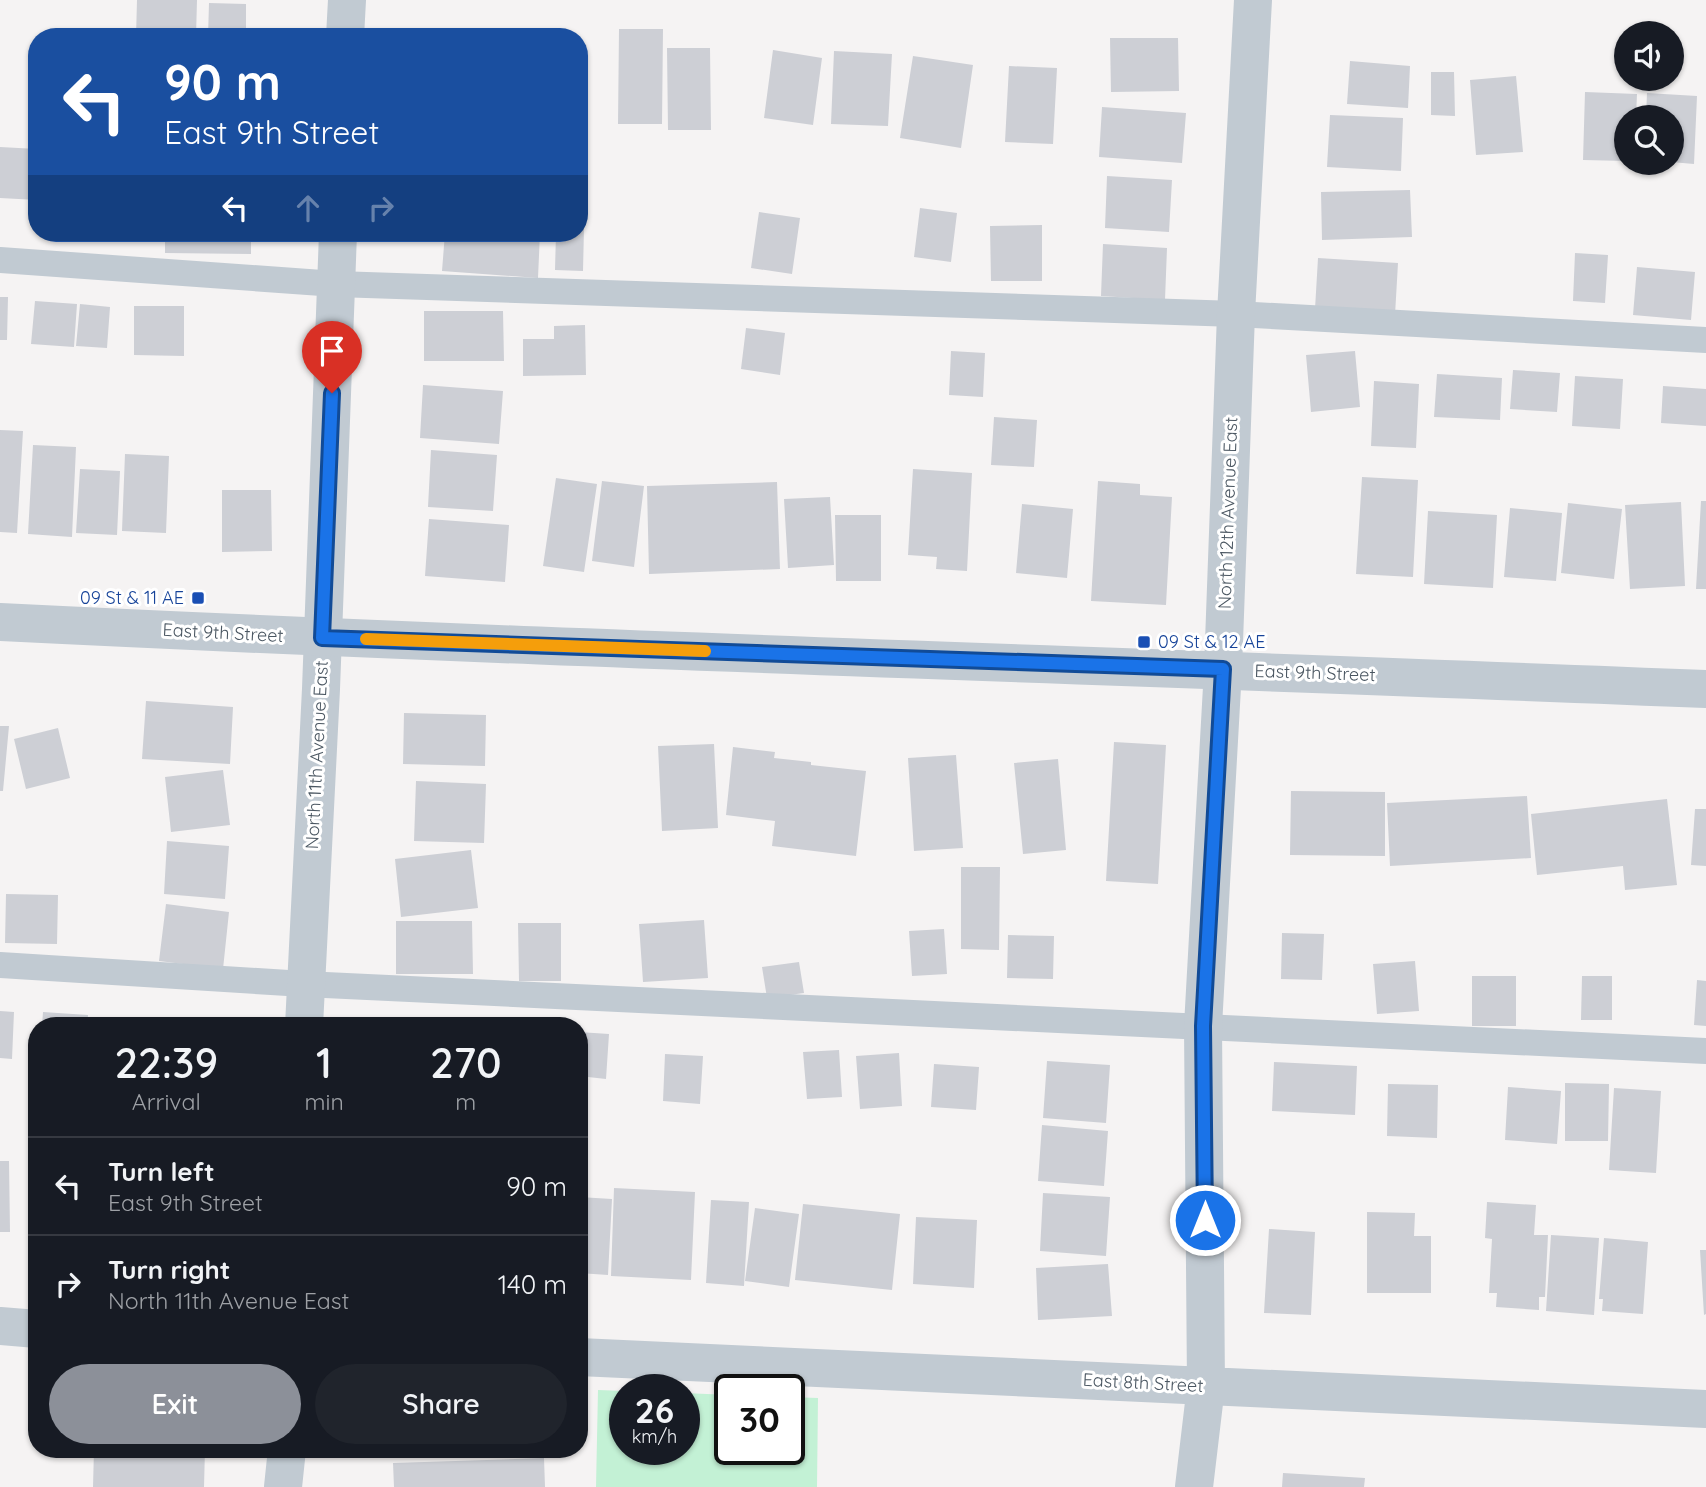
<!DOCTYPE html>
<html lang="en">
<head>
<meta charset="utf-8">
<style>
	body { margin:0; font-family:Quicksand,sans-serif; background:#20242c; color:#f1f3f6; height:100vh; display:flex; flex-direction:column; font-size:26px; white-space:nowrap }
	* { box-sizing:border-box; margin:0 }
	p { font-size:23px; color:#9ea1a6 }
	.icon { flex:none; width:38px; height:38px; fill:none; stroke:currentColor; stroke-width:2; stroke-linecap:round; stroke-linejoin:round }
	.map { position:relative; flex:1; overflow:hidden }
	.sheet { position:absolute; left:28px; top:1017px; width:560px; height:441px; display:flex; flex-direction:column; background:#171b24; border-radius:28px; box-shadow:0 2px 5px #0004 }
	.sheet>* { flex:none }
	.guide { position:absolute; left:28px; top:28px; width:560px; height:214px; border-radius:28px; box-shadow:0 2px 5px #0004; background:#1a4fa0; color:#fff; overflow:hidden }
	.controls { position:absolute; left:1614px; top:21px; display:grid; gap:14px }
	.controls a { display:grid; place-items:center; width:70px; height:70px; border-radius:50%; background:#171b24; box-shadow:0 2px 5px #0004; font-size:35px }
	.speed { position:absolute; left:609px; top:1374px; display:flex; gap:14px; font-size:35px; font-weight:700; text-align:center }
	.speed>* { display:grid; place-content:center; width:91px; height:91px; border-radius:50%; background:#171b24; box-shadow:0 2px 5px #0004; line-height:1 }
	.speed small { font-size:18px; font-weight:400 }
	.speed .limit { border:4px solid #111; border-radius:10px; background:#fff; color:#111 }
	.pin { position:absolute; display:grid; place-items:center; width:60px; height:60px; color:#fff; margin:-72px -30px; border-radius:50% 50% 50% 0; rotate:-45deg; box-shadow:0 0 7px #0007 }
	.pin .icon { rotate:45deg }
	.me { position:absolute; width:77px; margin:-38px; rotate:0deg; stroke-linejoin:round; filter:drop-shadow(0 0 5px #0008) }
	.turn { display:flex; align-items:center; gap:24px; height:147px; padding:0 21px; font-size:32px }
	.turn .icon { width:91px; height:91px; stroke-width:2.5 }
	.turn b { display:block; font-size:49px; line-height:60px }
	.lanes { display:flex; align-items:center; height:66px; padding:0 21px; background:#0003; justify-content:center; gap:35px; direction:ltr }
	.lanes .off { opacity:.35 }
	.eta { display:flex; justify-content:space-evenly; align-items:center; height:119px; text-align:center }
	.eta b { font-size:42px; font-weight:600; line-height:49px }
	.primary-button { display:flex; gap:14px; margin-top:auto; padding:14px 21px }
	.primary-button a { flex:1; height:80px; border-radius:42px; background:#8c9099; color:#fff; font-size:28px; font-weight:600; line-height:80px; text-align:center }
	.primary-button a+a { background:#20242c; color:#f1f3f6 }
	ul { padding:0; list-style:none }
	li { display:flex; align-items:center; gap:21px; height:98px; padding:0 21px; border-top:2px solid #363941 }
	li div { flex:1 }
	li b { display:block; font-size:26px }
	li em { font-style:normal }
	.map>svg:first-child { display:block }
	.green { fill:#c3f1d5 }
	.building { fill:#cdcfd5 }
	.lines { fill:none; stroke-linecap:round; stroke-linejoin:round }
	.service { stroke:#c1cad2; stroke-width:26 }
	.minor { stroke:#c1cad2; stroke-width:38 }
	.tertiary { stroke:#c1cad2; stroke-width:38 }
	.route-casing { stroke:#114b97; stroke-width:18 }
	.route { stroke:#1a73e8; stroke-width:12 }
	.slow { stroke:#f59e0b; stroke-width:12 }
	.transit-dot { fill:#1a4fb4; stroke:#fff; stroke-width:2.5 }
	.labels { text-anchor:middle; stroke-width:6; stroke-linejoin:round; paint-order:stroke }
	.street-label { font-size:18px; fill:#4a5661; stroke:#fff }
	.transit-label { font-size:18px; fill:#164399; stroke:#fff; text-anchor:end }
</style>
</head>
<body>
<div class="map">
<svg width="1706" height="1487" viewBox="0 0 1706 1487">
	<rect width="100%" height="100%" fill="#f5f3f3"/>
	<path class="green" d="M 598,1390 L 625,1391 L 625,1449 L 684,1449 L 684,1393 L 730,1395 L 730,1449 L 789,1449 L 789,1397 L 818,1398 L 817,1487 L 596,1487 Z"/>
	<path class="building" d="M 137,0 L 197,0 L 196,37 L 136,37 Z
		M 209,3 L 246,4 L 246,37 L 208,37 Z
		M 619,29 L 663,29 L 662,124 L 618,124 Z
		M 1110,38 L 1178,38 L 1179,91 L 1111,92 Z
		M 667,48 L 710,48 L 711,130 L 668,130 Z
		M 773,50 L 822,58 L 813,125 L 764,118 Z
		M 834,51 L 892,54 L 888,126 L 831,124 Z
		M 913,56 L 973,65 L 961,148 L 900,138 Z
		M 1350,61 L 1410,66 L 1408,108 L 1347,104 Z
		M 1009,66 L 1057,68 L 1053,144 L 1005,142 Z
		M 1431,72 L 1454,72 L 1455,116 L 1431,115 Z
		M 1516,76 L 1523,152 L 1476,155 L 1470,80 Z
		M 1585,92 L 1637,94 L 1636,117 L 1626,117 L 1626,161 L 1583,160 Z
		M 1647,93 L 1697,96 L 1694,164 L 1671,162 L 1671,117 L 1646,117 Z
		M 1102,107 L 1186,113 L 1182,163 L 1099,157 Z
		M 1330,115 L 1403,118 L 1401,171 L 1327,167 Z
		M 0,147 L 37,149 L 37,200 L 0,198 Z
		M 1107,176 L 1172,180 L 1169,232 L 1105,228 Z
		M 1410,190 L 1412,237 L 1322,240 L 1321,192 Z
		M 920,208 L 957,213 L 951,262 L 914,257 Z
		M 759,212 L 800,218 L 792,274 L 751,268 Z
		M 1042,225 L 1042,281 L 991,281 L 990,226 Z
		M 579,228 L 584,228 L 583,271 L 555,270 L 556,233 L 579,233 Z
		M 165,233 L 251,233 L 251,254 L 165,253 Z
		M 445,233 L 540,233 L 538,278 L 442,271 Z
		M 1103,244 L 1167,248 L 1165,300 L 1101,296 Z
		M 1575,253 L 1608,255 L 1605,303 L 1573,301 Z
		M 1318,258 L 1398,263 L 1395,315 L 1315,309 Z
		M 1637,267 L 1695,272 L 1691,320 L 1633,315 Z
		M 0,297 L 8,297 L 7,340 L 0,340 Z
		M 35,301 L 77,304 L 74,347 L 31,344 Z
		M 80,304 L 110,307 L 107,348 L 76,346 Z
		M 134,306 L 184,306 L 184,356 L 134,355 Z
		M 424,311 L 503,311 L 504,361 L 424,361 Z
		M 585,325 L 586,375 L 523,376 L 523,339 L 554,339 L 554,326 Z
		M 746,328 L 785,333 L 780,375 L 741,369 Z
		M 951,351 L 985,353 L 983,397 L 949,395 Z
		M 1355,351 L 1360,407 L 1311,412 L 1306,355 Z
		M 1513,370 L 1560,373 L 1557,412 L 1510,409 Z
		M 1437,374 L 1502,378 L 1500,420 L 1434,417 Z
		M 1575,376 L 1623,379 L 1620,429 L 1572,426 Z
		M 1374,381 L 1419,384 L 1416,448 L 1371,446 Z
		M 423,385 L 503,391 L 499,444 L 420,438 Z
		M 1663,386 L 1706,389 L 1706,426 L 1661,423 Z
		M 994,417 L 1037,420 L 1034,467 L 991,465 Z
		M 0,430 L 23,431 L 17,533 L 0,532 Z
		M 33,445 L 76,447 L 72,537 L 28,534 Z
		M 431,450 L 497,455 L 493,511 L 428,507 Z
		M 125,454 L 169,456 L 166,533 L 122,531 Z
		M 80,469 L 120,471 L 117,535 L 76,533 Z
		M 913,469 L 972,473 L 967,571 L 936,569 L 937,557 L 908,555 Z
		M 1362,477 L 1418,480 L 1413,577 L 1356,574 Z
		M 556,478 L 597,484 L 584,572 L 543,566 Z
		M 602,481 L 644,486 L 634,567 L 592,561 Z
		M 1098,481 L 1140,484 L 1140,495 L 1172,497 L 1166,605 L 1091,601 Z
		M 777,482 L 780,569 L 649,574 L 647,486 Z
		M 222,490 L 271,490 L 272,551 L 222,552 Z
		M 830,497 L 834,565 L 788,568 L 784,499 Z
		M 1701,501 L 1706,501 L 1706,589 L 1696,589 Z
		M 1681,502 L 1685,586 L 1630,589 L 1625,505 Z
		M 1568,503 L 1622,509 L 1614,579 L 1561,573 Z
		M 1022,504 L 1073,509 L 1067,578 L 1016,573 Z
		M 1510,508 L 1562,513 L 1556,581 L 1504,577 Z
		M 1428,511 L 1497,515 L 1493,588 L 1424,584 Z
		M 835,515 L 881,515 L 881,581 L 836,581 Z
		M 429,519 L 509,525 L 505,582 L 425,576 Z
		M 146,701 L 233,707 L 230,764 L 142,759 Z
		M 404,713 L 486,715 L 485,766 L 403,764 Z
		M 0,726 L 9,726 L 3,791 L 0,791 Z
		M 58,728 L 70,778 L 26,789 L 14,739 Z
		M 1114,742 L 1166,745 L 1158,884 L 1106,881 Z
		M 714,744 L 718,828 L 662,831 L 658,746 Z
		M 733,747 L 775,752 L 774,758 L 811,762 L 811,765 L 866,771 L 856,856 L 772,846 L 775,821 L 726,815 Z
		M 956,755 L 963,848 L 914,851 L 908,758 Z
		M 1058,759 L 1066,850 L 1023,854 L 1014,763 Z
		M 223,770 L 230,825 L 171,832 L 165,777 Z
		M 416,781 L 486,784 L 484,843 L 414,841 Z
		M 1291,791 L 1385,792 L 1385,856 L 1290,855 Z
		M 1527,796 L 1531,858 L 1390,866 L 1387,803 Z
		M 1667,799 L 1677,885 L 1625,890 L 1623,866 L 1537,875 L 1531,814 Z
		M 1695,809 L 1706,809 L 1706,866 L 1691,865 Z
		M 167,841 L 229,846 L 225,899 L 164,894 Z
		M 471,850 L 478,908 L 401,917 L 395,859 Z
		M 961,867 L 1000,867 L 999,950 L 961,949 Z
		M 6,894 L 58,895 L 57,944 L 5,943 Z
		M 166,904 L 229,912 L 223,969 L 159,961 Z
		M 704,920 L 708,978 L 643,982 L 639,924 Z
		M 396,921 L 472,921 L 473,974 L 396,974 Z
		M 518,923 L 561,923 L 561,981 L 519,981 Z
		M 944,929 L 947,974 L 912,976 L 909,931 Z
		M 1282,933 L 1324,934 L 1322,980 L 1281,979 Z
		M 1008,935 L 1054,936 L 1053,979 L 1007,978 Z
		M 1415,961 L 1419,1011 L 1377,1014 L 1373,964 Z
		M 799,962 L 804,993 L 767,998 L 762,967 Z
		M 1472,976 L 1516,976 L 1516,1026 L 1472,1026 Z
		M 1582,976 L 1612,976 L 1612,1020 L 1581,1020 Z
		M 1697,980 L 1706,981 L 1706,1026 L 1694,1025 Z
		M 0,1011 L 14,1012 L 12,1059 L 0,1058 Z
		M 43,1012 L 88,1015 L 87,1026 L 42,1026 Z
		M 394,1021 L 444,1023 L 443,1026 L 394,1026 Z
		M 579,1032 L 609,1034 L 606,1079 L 579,1076 Z
		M 839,1050 L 842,1097 L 807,1099 L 803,1052 Z
		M 899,1053 L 902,1106 L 860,1109 L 856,1056 Z
		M 665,1054 L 703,1056 L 700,1104 L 663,1101 Z
		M 1047,1061 L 1110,1065 L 1106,1123 L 1043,1118 Z
		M 1274,1062 L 1357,1066 L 1355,1115 L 1272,1111 Z
		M 934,1064 L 979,1067 L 976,1110 L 931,1107 Z
		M 1565,1083 L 1609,1084 L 1608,1141 L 1565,1141 Z
		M 1388,1084 L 1438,1085 L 1437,1138 L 1387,1136 Z
		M 1508,1087 L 1561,1091 L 1557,1144 L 1505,1140 Z
		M 1614,1088 L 1661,1091 L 1656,1173 L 1609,1170 Z
		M 1042,1125 L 1108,1131 L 1104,1186 L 1038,1181 Z
		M 0,1161 L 9,1161 L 10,1232 L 0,1232 Z
		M 614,1188 L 695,1192 L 691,1280 L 611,1276 Z
		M 1043,1193 L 1110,1197 L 1106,1256 L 1040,1251 Z
		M 579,1197 L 612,1199 L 608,1275 L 579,1273 Z
		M 711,1200 L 749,1202 L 744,1286 L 706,1283 Z
		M 1487,1202 L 1536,1205 L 1534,1235 L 1548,1235 L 1545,1297 L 1539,1297 L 1539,1310 L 1496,1307 L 1497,1293 L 1489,1293 L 1492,1239 L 1485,1238 Z
		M 803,1204 L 900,1214 L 892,1290 L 795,1280 Z
		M 755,1208 L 799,1214 L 789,1287 L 745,1281 Z
		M 35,1209 L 37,1209 L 37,1241 L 33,1240 Z
		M 1367,1212 L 1415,1213 L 1414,1236 L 1431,1236 L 1431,1293 L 1367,1293 Z
		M 916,1217 L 977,1220 L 974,1288 L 913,1284 Z
		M 1269,1229 L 1315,1232 L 1311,1315 L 1264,1313 Z
		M 1551,1235 L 1599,1238 L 1594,1315 L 1546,1311 Z
		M 1604,1238 L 1648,1242 L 1643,1314 L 1602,1311 L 1603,1299 L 1599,1299 Z
		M 1700,1250 L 1706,1250 L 1706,1314 L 1704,1315 Z
		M 1108,1264 L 1112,1316 L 1038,1320 L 1036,1268 Z
		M 94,1449 L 205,1449 L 204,1487 L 93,1487 Z
		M 544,1458 L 545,1487 L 394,1487 L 393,1463 Z
		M 1283,1473 L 1365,1478 L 1364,1487 L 1282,1487 Z"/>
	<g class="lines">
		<path class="service" d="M 0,260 L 336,284 L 1236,314 L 1706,340
			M 0,965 L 304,984 L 1706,1051"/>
		<path class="minor" d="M 345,37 L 347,0
			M 304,1026 L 321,689 L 338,233
			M 0,1326 L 37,1329
			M 579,1357 L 1706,1409
			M 283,1487 L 287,1449
			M 1194,1487 L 1206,1386 L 1203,1026 L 1223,669 L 1236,314 L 1253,0"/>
		<path class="tertiary" d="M 0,622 C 568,650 1137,666 1706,689"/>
	</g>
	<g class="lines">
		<g class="route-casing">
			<path id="route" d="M 332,393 L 322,638 L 1223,669 L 1203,1026 L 1205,1220"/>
		</g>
		<use href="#route" class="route"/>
		<path class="slow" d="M 366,639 L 705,651"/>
	</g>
	<g class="transit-dot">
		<rect x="191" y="591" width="14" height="14" rx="3.5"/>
		<rect x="1137" y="635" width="14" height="14" rx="3.5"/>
	</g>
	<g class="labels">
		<g class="street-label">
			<text transform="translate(1228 513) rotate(-88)" y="6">North 12th Avenue East</text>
			<text transform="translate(223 633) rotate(3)" y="6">East 9th Street</text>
			<text transform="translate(1315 673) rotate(2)" y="6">East 9th Street</text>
			<text transform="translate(317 755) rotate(-87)" y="6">North 11th Avenue East</text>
			<text transform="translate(1143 1383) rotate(3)" y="6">East 8th Street</text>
		</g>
		<g class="transit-label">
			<text x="184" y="604">09 St &amp; 11 AE</text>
			<text x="1158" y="648" text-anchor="start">09 St &amp; 12 AE</text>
		</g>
	</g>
</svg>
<div class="controls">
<a><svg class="icon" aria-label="sound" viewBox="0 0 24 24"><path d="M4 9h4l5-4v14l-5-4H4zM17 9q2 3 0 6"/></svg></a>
<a><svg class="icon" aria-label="search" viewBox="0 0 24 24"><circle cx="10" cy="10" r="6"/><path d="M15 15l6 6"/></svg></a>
</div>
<div class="speed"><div>26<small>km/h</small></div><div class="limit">30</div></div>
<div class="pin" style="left:332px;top:393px;background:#d93025"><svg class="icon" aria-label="arrive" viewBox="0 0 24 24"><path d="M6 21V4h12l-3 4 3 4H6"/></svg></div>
<svg class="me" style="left:1205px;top:1220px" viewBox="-20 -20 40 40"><circle r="17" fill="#1a73e8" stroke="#fff" stroke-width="3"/><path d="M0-11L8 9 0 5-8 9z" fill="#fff"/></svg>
<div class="guide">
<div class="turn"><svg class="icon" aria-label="left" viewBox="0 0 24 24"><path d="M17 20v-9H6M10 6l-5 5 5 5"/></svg><div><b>90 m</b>East 9th Street</div></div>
<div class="lanes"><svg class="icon" aria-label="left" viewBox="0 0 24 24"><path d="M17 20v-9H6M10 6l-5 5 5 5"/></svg><svg class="icon off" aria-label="ahead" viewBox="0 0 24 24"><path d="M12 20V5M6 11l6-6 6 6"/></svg><svg class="icon off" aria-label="right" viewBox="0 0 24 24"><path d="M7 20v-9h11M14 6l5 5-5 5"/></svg></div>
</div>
<section class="sheet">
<div class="eta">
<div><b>22:39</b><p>Arrival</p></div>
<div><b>1</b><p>min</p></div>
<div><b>270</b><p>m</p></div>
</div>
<ul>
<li><svg class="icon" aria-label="left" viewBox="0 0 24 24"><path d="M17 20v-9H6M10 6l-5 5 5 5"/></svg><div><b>Turn left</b><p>East 9th Street</p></div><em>90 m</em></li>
<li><svg class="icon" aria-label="right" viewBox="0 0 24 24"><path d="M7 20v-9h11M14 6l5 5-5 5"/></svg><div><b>Turn right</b><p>North 11th Avenue East</p></div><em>140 m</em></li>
</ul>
<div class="primary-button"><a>Exit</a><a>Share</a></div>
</section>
</div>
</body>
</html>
